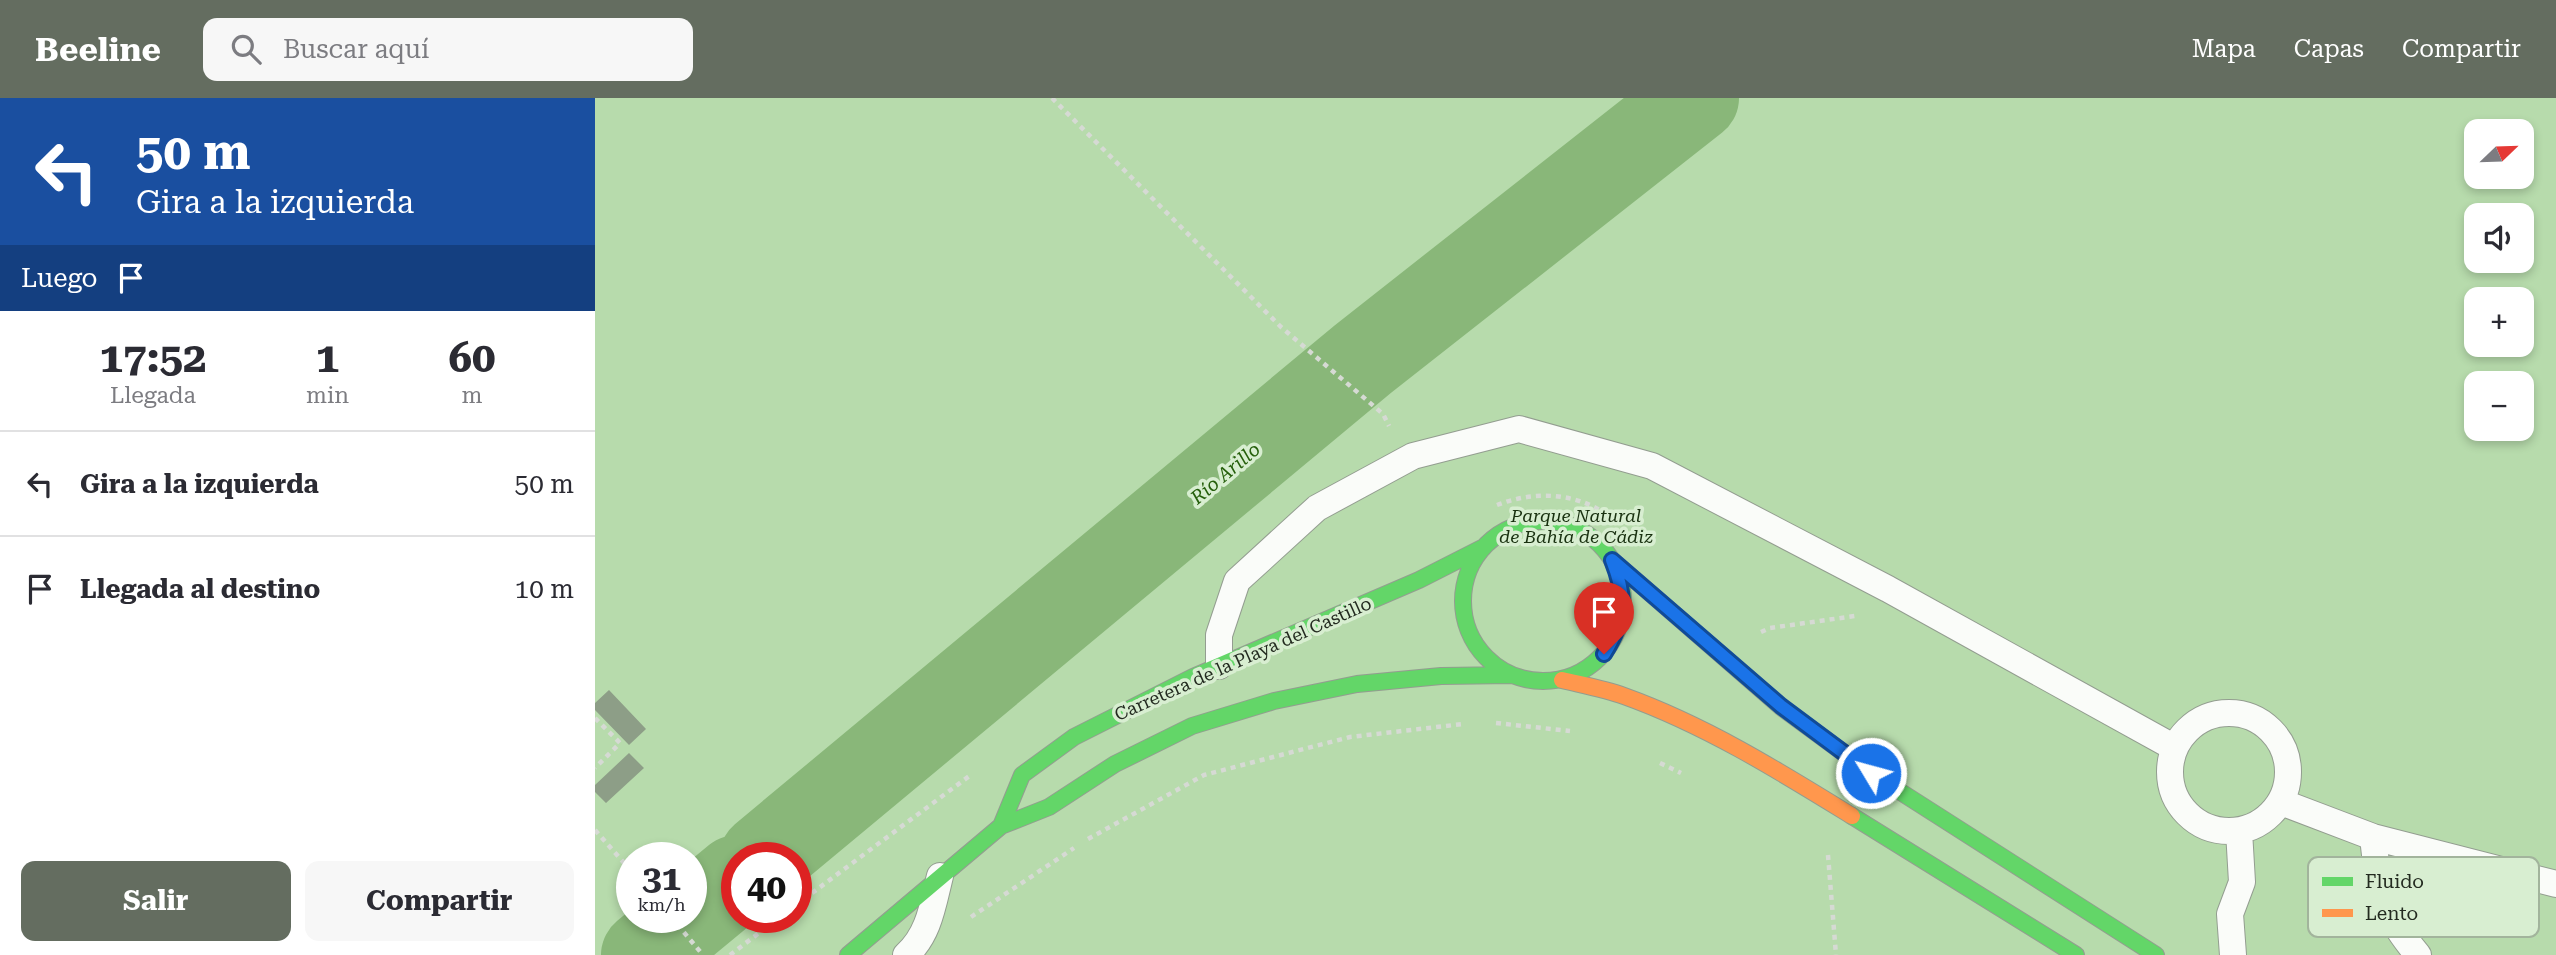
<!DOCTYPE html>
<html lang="es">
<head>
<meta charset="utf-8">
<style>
	body { margin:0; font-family:"Roboto Serif",serif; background:#f7f7f7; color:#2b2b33; height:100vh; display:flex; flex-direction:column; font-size:26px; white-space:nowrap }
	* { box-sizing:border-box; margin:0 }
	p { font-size:23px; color:#7c7c81 }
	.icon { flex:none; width:38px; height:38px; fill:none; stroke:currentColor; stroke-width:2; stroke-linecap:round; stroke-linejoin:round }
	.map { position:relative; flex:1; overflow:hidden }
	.sheet { display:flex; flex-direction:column; background:#fff; width:595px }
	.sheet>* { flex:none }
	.guide { background:#1a4fa0; color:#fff; overflow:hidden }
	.needle { width:46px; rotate:67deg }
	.tools { position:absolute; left:1869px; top:21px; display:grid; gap:14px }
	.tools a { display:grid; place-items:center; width:70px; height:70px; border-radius:14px; background:#fff; box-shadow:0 4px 10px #0003; font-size:35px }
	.speed { position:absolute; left:21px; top:744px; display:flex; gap:14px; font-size:35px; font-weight:700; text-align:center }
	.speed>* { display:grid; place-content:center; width:91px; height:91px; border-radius:50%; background:#fff; box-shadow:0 4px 10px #0003; line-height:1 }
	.speed small { font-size:18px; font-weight:400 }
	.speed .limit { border:10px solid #d22; background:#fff; color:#111 }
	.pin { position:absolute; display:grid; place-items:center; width:60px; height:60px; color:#fff; margin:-72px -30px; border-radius:50% 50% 50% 0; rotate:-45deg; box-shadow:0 0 7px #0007 }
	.pin .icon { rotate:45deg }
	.me { position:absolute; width:77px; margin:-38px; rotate:307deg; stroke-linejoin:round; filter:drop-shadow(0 0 5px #0008) }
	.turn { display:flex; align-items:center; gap:24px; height:147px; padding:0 21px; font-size:32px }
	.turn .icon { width:91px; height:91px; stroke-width:2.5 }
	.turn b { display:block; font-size:49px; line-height:60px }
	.then { display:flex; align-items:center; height:66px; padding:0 21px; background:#0003; gap:14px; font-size:26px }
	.eta { display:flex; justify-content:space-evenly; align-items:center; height:119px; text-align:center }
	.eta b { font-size:42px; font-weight:700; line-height:49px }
	.cta { display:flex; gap:14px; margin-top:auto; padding:14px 21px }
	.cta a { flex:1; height:80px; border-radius:14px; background:#646d60; color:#fff; font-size:28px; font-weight:700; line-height:80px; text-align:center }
	.cta a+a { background:#f7f7f7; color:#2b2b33 }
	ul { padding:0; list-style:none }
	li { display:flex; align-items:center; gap:21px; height:105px; padding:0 21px; border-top:2px solid #e1e1e2 }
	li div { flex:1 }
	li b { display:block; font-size:26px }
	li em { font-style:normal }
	header { display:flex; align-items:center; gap:42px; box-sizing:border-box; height:98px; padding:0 35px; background:#646d60; color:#fff }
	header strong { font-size:33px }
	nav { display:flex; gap:38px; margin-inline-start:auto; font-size:24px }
	.search { width:490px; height:63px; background:#f7f7f7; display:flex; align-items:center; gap:18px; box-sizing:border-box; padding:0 24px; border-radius:14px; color:#7c7c81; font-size:26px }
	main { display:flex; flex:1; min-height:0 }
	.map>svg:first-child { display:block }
	.green { fill:#b7dbac; fill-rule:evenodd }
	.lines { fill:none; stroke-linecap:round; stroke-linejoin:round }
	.river { stroke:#89b779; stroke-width:88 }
	.building { fill:#8d9e87 }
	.lane-casing { stroke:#939d90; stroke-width:28 }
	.fast-casing { stroke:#939d90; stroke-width:18 }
	.slow-casing { stroke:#939d90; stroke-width:18 }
	.path { stroke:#d6dad4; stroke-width:4.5; stroke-dasharray:5 5; stroke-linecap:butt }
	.lane { stroke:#fafcf9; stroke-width:26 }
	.fast { stroke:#63d668; stroke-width:16 }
	.slow { stroke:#ff974d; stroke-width:16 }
	.route-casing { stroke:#114b97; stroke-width:18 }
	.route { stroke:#1a73e8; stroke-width:12 }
	.labels { text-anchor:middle; stroke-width:7; stroke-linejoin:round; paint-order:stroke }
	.park-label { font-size:18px; font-style:italic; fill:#18300f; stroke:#d8eed1 }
	.street-label { font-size:18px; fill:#232b20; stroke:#d8eed1 }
	.water-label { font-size:19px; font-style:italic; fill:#26600c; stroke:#d8eed1 }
	.key { fill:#d8eed1; stroke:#a2b49c; stroke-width:2 }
	.key-label { font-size:19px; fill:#232b20 }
</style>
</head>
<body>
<header>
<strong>Beeline</strong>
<div class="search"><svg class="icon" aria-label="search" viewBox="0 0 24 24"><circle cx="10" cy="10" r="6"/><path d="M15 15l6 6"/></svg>Buscar aquí</div>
<nav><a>Mapa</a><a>Capas</a><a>Compartir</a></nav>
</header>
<main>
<section class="sheet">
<div class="guide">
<div class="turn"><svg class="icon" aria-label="left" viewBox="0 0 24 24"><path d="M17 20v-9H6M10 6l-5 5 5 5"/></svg><div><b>50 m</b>Gira a la izquierda</div></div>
<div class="then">Luego<svg class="icon" aria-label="arrive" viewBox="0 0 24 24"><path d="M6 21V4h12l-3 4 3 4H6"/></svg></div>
</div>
<div class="eta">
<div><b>17:52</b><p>Llegada</p></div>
<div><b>1</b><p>min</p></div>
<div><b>60</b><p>m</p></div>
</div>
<ul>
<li><svg class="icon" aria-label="left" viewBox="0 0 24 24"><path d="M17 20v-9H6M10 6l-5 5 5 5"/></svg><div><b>Gira a la izquierda</b></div><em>50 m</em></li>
<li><svg class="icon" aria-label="arrive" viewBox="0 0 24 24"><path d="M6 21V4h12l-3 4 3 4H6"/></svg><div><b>Llegada al destino</b></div><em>10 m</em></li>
</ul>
<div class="cta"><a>Salir</a><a>Compartir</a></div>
</section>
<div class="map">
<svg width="1961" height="857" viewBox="0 0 1961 857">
	<rect width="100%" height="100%" fill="#dce8d7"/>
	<path class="green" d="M 0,0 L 1961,0 L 1961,857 L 0,857 ZM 1881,33 L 1927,33 L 1927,79 L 1881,79 ZM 1881,117 L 1927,117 L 1927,163 L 1881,163 ZM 1881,201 L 1927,201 L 1927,247 L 1881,247 ZM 1881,285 L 1927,285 L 1927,331 L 1881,331 ZM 37,760 L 96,760 L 96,819 L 37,819 ZM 142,760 L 201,760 L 201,819 L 142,819 Z"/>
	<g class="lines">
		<path class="river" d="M 168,760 L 768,261 L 1100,0
			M 50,857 L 142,781"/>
	</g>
	<path class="building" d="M 14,592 L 51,631 L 34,647 L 0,612 L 0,605 Z
		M 34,655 L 49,670 L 11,705 L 0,694 L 0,687 Z"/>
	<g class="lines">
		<g class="lane-casing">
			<path id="lane" d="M 624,568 L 624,537 L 642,483 L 722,410 L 818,358 L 924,331 L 1057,368 L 1293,491 L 1580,650
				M1575 674a59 59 0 1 1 118 0a59 59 0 1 1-118 0Z
				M 1686,704 L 1778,739 L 1961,786
				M 1778,739 C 1784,794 1786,813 1823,857
				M 311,857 C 334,837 338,806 345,778
				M 1638,857 L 1635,816 L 1647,784 L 1644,733"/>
		</g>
		<g class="fast-casing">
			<path id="fast" d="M868 503a80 80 0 1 1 160 0a80 80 0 1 1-160 0Z
				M 1017,462 L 1186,609 L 1276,675 L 1561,857
				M 1257,718 L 1481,857
				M 406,728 L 427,677 L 479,639 L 598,579 L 824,482 L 887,450
				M 253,857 L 406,728 L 454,709 L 520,666 L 597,628 L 679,603 L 762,586 L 846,578 L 917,577"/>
		</g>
		<g class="slow-casing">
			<path id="slow" d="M 967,582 C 988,587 1010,591 1029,598 C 1110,627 1184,673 1257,718"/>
		</g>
		<path class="path" d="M 457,0 L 686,229 L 788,316 L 794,328
			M 902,407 C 938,393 979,394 1011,416
			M 1166,534 L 1175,530 L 1260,518
			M 0,620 L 25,645 L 0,670
			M 901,625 L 975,633
			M 1065,665 L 1086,675
			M 0,732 L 37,774
			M 493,741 L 609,677 L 755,639 L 868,626
			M 1233,757 L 1241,857
			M 201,807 L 377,676
			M 76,819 L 108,857
			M 376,819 L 479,750
			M 135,857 L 185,819"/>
		<use href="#lane" class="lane"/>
		<use href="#fast" class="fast"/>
		<use href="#slow" class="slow"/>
	</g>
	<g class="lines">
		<g class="route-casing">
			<path id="route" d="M 1009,556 C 1031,521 1032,500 1017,462 L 1186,608 L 1276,675"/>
		</g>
		<use href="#route" class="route"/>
	</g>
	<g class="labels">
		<g class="park-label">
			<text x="981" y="424">Parque Natural<tspan x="981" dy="21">de Bahía de Cádiz</tspan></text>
		</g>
		<g class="street-label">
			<text transform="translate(648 561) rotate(-24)" y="6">Carretera de la Playa del Castillo</text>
		</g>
		<g class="water-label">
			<text transform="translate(630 375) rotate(-40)" y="7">Río Arillo</text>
		</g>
	</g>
	<rect x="1713" y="759" width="231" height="80" rx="10" class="key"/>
	<rect x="1727" y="779" width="31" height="9" fill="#63d668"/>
	<rect x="1727" y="811" width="31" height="8" fill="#ff974d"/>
	<g class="key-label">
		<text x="1770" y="790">Fluido</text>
		<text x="1770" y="822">Lento</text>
	</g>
</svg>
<div class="tools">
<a><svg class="needle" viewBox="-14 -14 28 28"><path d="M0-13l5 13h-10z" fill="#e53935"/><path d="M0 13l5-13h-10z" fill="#7c7c81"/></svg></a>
<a><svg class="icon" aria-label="sound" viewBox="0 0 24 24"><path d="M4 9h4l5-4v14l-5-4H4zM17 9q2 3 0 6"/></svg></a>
<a>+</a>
<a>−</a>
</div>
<div class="speed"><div>31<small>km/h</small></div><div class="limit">40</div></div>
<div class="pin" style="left:1009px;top:556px;background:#d93025"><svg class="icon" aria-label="arrive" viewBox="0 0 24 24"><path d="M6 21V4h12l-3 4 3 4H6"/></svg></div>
<svg class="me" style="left:1276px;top:675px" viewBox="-20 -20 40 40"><circle r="17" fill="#1a73e8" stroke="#fff" stroke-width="3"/><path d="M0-11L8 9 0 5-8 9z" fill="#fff"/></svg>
</div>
</main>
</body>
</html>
